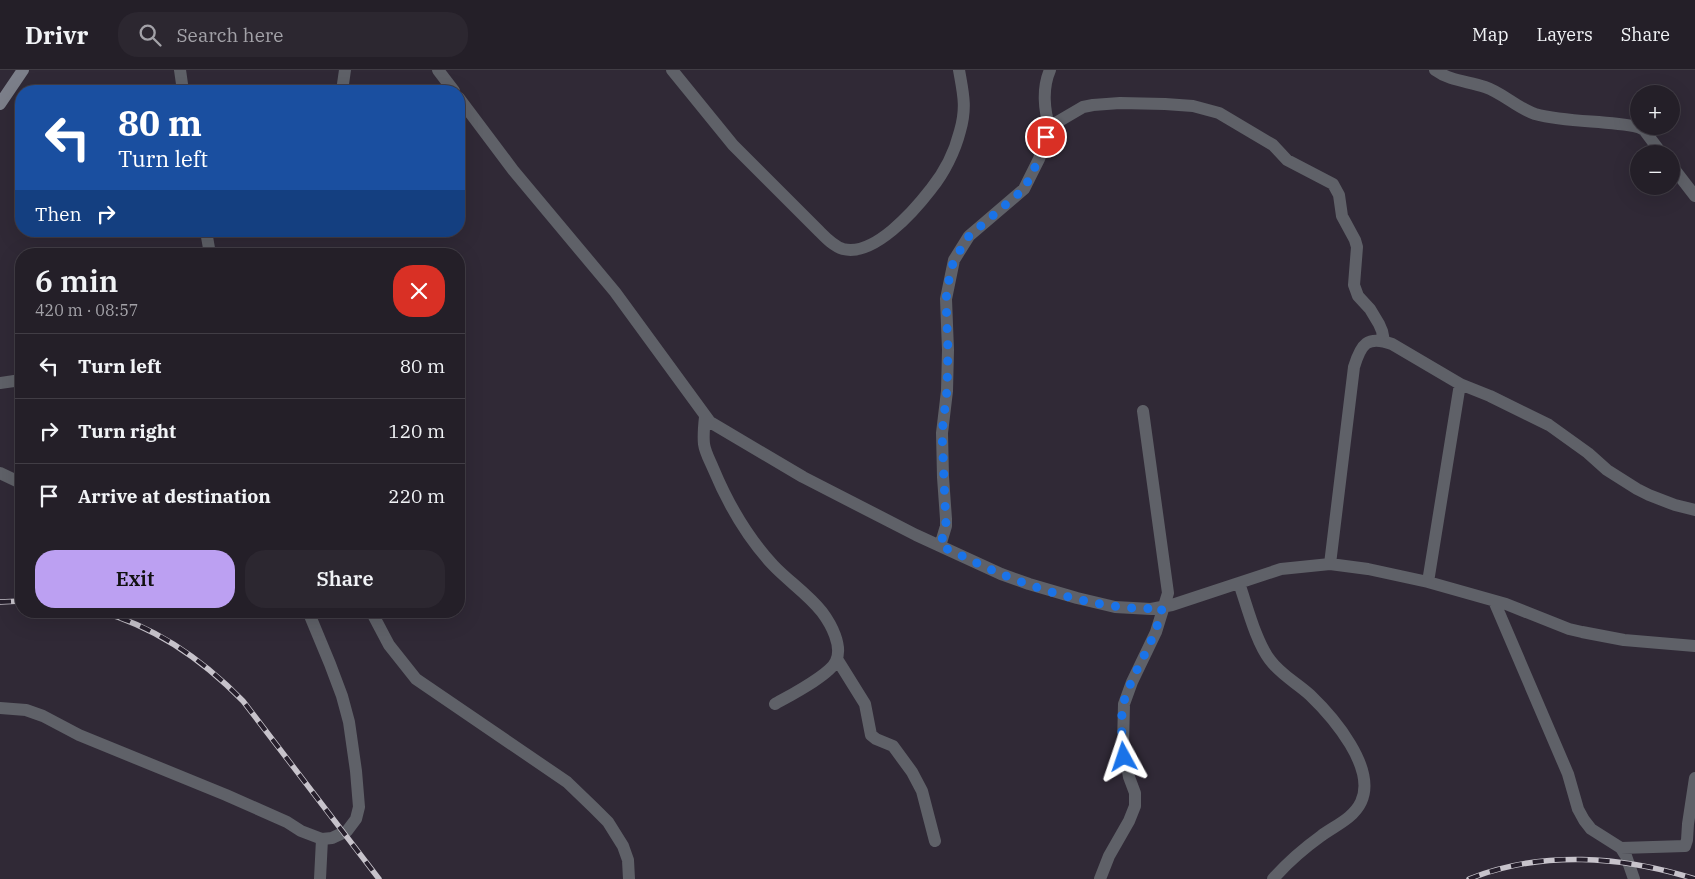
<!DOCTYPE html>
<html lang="en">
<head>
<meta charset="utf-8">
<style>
	body { margin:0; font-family:"IBM Plex Serif",serif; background:#2c2730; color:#f1f3f6; height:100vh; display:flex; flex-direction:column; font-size:19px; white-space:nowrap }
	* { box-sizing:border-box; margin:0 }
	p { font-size:16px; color:#a3a2a8 }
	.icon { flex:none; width:28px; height:28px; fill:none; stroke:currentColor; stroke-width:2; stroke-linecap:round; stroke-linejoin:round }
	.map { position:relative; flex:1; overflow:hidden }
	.side { position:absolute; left:15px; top:178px; width:450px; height:370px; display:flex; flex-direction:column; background:#241f28; border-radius:20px; box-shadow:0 5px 20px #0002,0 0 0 1px #413d45 }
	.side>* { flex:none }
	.hud { position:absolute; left:15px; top:15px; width:450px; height:152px; border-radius:20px; box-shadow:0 5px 20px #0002,0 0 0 1px #413d45; background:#1a4fa0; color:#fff; overflow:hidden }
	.tools { position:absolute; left:1630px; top:15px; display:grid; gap:10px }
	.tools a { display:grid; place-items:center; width:50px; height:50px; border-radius:50%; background:#241f28; box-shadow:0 5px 20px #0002,0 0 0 1px #413d45; font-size:25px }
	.pin { position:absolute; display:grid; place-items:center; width:42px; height:42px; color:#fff; margin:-21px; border:2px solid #fff; border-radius:50%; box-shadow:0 1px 5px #0007 }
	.me { position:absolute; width:55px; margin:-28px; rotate:355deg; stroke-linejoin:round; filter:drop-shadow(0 0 4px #0008) }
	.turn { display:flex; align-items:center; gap:18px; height:105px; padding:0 20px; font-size:22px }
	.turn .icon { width:65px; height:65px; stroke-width:2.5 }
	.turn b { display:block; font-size:35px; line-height:42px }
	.then { display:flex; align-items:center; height:48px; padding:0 20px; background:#0003; gap:10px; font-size:19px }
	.round { display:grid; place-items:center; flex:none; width:52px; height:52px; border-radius:20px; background:#2c2730 }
	.overview { display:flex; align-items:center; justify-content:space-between; height:85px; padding:0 20px }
	h1 { font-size:30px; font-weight:600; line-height:38px }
	.button { display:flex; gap:10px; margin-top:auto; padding:10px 20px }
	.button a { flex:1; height:58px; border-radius:20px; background:#bca0f2; color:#111; font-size:20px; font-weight:600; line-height:58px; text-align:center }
	.button a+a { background:#2c2730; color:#f1f3f6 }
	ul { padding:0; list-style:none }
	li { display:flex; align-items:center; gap:15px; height:65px; padding:0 20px; border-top:1px solid #413d45 }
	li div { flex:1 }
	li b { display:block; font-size:19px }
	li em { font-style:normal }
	header { display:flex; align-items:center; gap:30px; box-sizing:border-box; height:70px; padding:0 25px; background:#241f28; border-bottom:1px solid #413d45 }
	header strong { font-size:24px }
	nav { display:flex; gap:28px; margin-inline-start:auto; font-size:18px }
	.search { width:350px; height:45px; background:#2c2730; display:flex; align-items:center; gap:12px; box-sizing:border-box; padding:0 18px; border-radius:20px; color:#a3a2a8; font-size:19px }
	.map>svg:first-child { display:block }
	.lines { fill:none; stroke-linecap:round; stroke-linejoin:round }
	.minor { stroke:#5f6168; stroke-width:12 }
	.secondary { stroke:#7c7f8a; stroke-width:12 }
	.rail-casing { stroke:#c7c3cb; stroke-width:5.5 }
	.rail { stroke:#261f2c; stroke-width:4; stroke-dasharray:11; stroke-linecap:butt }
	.route { stroke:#1a73e8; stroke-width:9; stroke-dasharray:0 16.2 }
</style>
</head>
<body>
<header>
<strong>Drivr</strong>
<div class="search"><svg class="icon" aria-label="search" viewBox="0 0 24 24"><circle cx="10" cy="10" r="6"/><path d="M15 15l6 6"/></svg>Search here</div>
<nav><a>Map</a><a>Layers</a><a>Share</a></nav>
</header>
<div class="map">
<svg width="1695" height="809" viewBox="0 0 1695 809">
	<rect width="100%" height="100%" fill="#302936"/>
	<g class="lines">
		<path class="minor" d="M 180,0 L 183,21
			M 438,0 L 454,21
			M 672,0 L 733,75 L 818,160 C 825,167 833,176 843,179 C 874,187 914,141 931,119 C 944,103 955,81 960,61 C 967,37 963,23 959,0
			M 1050,0 C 1042,18 1044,41 1050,58
			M 1435,0 C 1450,11 1467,11 1485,17 C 1503,23 1517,38 1535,44 C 1569,53 1604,50 1638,57 L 1644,60 L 1662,84
			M 342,21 L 345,0
			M 459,28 L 513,100 L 615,222 L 710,352 L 803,407 L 916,465 L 1001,504 L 1029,514 L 1077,528 L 1115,537 L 1151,539 L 1172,535 L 1281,499 L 1330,494 L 1368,499 L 1428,512 L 1506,534 L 1569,559 L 1582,562 L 1624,570 L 1695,576
			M 1671,95 L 1695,126
			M 206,161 L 210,184
			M 0,313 L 21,310
			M 705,347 C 704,356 703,365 704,374 C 705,382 710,391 713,398 C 728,434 746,466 773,495 C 788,511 808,524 822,542 C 831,554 843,576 836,591 C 830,605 789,626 775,634
			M 0,403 L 21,413
			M 940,476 L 946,456 L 946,449 L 943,407 L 942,363 L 947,321 L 948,280 L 946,229 L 954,190 L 969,166 L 1024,119 L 1039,89 L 1048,62 L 1054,54 L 1083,37 L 1093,35 L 1120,33 L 1165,34 L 1193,36 L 1219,43 L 1273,75 L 1287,90 L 1333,114 L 1339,125 L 1342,146 L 1355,170 L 1357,177 L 1354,215 L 1358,226 L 1370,239 L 1379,254 L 1382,261 L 1384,271
			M 1330,494 L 1354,297 C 1361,274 1367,265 1392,274 L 1460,314 L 1490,326 L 1549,355 L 1588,383 L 1607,400 L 1637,419 L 1649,425 L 1675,435 L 1695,440
			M 1428,512 L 1460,314
			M 1239,513 C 1247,536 1256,572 1270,590 C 1281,605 1297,613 1310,625 C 1333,647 1377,698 1361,732 C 1353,749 1334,756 1321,766 C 1303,779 1287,793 1273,809
			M 1494,531 L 1568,704 L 1578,739 L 1584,750 L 1591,759 L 1621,778 L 1626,786 L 1634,809
			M 371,541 L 389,575 L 416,609 L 567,712 L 594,738 L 608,752 L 623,776 L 628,790 L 629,809
			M 837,589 L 865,634 L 871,665 L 876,669 L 893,676 L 912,702 L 922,721 L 935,771
			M 0,638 L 26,640 L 43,646 L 79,665 L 226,725 L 287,752 L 301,761 L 322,769 L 332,768 L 347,761 L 356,749 L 359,737 L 356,701 L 349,652 L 342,626 L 330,594 L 308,541
			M 1621,778 L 1685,776 L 1687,770 L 1688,754 L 1695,708
			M 320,809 L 322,769
			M 1100,809 L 1109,786 L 1129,751 L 1135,736 L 1135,723 L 1129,707 L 1123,674 L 1124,634 L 1132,612 L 1156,562 L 1168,523 L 1143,341"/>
		<path class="secondary" d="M 0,34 L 23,0"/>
		<g class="rail-casing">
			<path id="rail" d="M 0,532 L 21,531
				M 99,541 C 156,557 202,589 243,631 L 379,809
				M 1469,809 C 1542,780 1622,786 1695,809"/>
		</g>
		<use href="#rail" class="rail"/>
	</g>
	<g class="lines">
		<path class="route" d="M 1046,67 L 1039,89 L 1024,119 L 969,166 L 954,190 L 950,203 L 946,229 L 948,280 L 947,320 L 942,363 L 946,456 L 940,476 C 960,484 979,495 999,503 C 1046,523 1111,542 1162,538 C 1156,569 1137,595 1126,625 C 1119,644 1122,667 1124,687"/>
	</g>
</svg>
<div class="tools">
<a>+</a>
<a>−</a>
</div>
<div class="pin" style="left:1046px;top:67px;background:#d93025"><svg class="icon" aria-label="arrive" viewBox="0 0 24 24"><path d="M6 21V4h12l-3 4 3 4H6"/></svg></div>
<svg class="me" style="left:1124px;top:687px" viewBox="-20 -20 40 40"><path d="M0-17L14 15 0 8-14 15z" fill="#1a73e8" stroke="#fff" stroke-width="4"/></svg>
<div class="hud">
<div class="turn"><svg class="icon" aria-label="left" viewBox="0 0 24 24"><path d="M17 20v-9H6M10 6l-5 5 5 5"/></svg><div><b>80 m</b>Turn left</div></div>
<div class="then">Then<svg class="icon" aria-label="right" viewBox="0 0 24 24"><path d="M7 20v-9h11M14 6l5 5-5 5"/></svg></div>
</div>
<section class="side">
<div class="overview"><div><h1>6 min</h1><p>420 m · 08:57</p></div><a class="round" style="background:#d93025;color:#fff"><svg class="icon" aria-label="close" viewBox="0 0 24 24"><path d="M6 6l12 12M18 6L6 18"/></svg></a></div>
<ul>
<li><svg class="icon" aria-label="left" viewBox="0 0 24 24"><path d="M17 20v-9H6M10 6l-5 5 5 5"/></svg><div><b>Turn left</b></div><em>80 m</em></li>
<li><svg class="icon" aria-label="right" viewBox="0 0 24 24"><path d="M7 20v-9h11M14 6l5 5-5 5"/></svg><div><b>Turn right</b></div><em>120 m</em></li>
<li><svg class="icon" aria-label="arrive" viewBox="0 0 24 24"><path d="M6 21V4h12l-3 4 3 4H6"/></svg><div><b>Arrive at destination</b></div><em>220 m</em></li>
</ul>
<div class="button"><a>Exit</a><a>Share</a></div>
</section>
</div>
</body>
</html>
